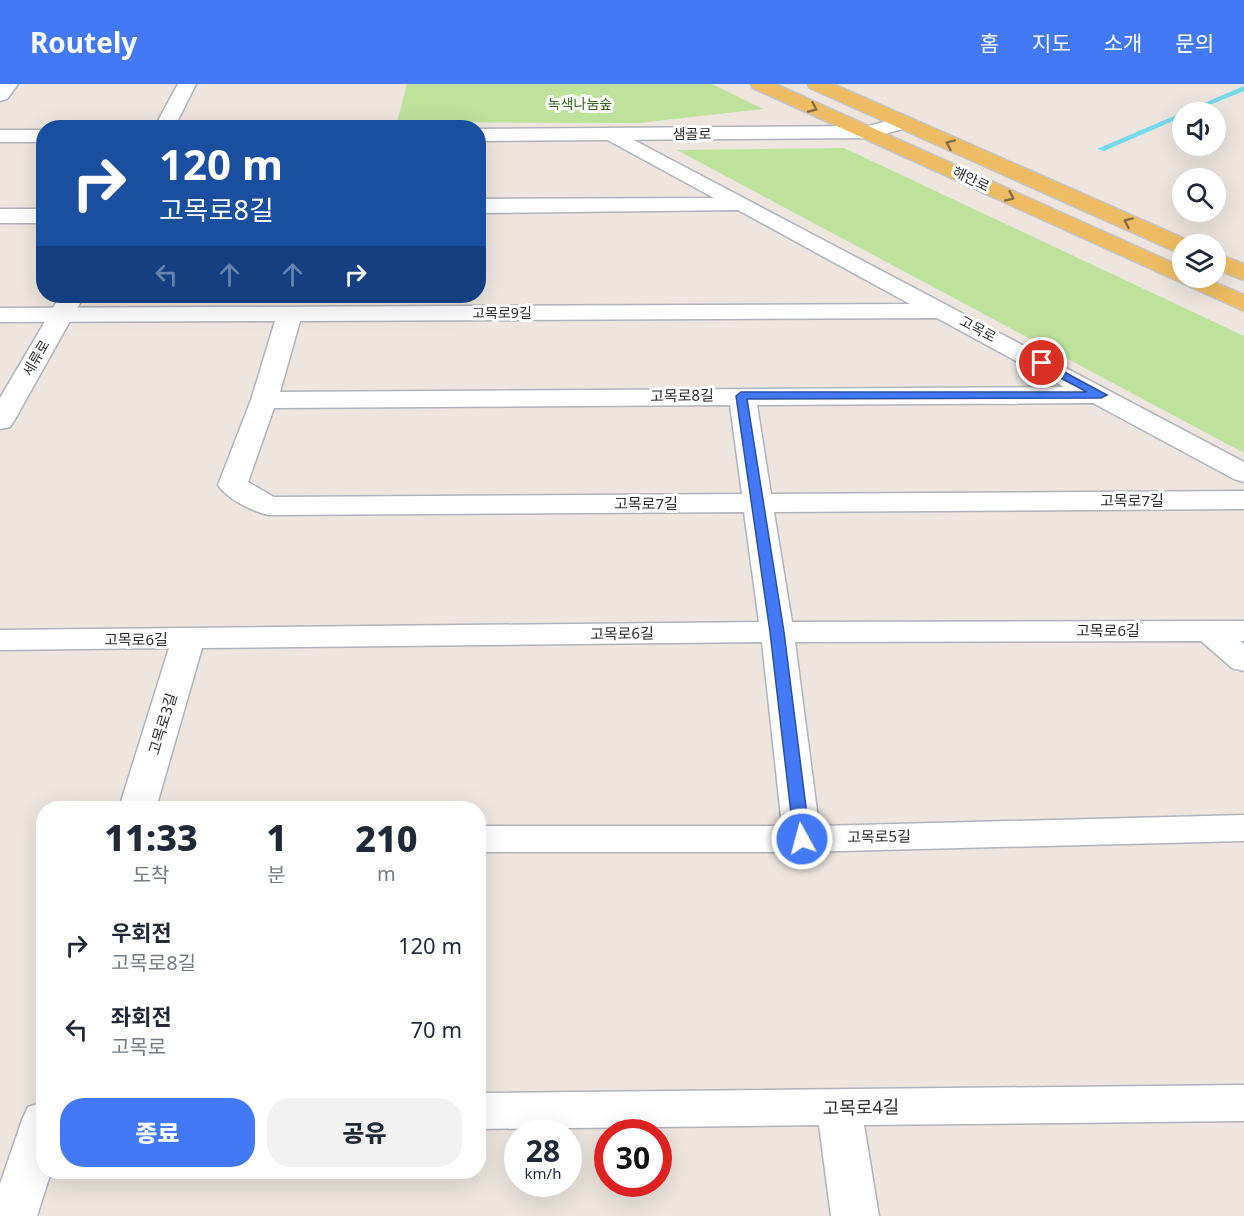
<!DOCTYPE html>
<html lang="ko">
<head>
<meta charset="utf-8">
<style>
	body { margin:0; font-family:"Noto Sans","Noto Sans KR",sans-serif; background:#f2f2f3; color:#1f2937; height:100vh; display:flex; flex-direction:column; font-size:22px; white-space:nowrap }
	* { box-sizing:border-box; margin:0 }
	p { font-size:20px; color:#747a83 }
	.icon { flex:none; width:33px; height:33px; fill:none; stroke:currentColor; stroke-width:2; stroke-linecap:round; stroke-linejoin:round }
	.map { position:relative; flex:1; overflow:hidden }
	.panel { position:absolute; left:36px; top:717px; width:450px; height:378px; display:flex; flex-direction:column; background:#fff; border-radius:24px; box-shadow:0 6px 24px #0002 }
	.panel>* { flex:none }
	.hud { position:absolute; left:36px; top:36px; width:450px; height:183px; border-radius:24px; box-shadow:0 6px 24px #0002; background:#1a4fa0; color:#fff; overflow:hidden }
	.fabs { position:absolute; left:1172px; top:18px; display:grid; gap:12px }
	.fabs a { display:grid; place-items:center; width:54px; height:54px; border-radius:50%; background:#fff; box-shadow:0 6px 24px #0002; font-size:30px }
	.speed { position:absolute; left:504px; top:1035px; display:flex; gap:12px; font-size:30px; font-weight:700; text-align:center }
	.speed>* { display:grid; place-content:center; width:78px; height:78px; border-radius:50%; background:#fff; box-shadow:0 6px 24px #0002; line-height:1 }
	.speed small { font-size:15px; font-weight:400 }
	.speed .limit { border:9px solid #d22; background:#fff; color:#111 }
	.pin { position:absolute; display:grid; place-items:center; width:51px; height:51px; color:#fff; margin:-26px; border:3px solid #fff; border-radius:50%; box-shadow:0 2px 6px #0007 }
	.me { position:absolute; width:66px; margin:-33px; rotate:353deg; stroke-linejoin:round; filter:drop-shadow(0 0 4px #0008) }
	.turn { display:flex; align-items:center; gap:21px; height:126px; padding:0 24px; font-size:27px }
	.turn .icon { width:78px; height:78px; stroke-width:2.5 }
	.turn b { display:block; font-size:42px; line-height:51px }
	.lanes { display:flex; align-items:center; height:57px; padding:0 24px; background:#0003; justify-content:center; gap:30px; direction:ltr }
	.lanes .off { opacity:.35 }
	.eta { display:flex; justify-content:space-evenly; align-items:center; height:102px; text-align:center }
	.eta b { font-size:36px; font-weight:800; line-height:42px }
	.cta { display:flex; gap:12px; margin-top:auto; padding:12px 24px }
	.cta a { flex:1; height:69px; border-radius:24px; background:#4379f6; color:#fff; font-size:24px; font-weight:800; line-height:69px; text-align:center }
	.cta a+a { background:#f2f2f3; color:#1f2937 }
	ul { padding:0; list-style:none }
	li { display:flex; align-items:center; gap:18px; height:84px; padding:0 24px }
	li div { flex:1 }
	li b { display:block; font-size:22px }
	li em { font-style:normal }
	header { display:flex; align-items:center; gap:36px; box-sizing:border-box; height:84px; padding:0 30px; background:#4379f6; color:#fff }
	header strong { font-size:28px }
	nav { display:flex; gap:33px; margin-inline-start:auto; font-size:21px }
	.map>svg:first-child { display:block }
	.green { fill:#bce29c }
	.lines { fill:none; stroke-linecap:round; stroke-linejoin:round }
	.stream { fill:#74daec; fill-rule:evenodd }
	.minor-casing { stroke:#afb3bc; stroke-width:3 }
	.tertiary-casing { stroke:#afb3bc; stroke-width:3 }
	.primary-casing { stroke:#c4c4c4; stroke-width:3 }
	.minor { fill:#fff; fill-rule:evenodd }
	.tertiary { fill:#fff; fill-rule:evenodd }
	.primary { fill:#eebd63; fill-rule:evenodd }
	.oneway { stroke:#836d45 }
	.route { fill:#4379f6; stroke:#2c4fa0; stroke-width:1.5 }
	.labels { text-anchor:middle; stroke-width:6; stroke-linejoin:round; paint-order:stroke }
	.far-park-label { font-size:14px; fill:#35681c; stroke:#fff }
	.far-street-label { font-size:14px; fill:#2c2c2c; stroke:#fff }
	.street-label { font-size:15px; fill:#2c2c2c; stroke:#fff }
	.near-street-label { font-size:18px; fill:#2c2c2c; stroke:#fff }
</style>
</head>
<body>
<header>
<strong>Routely</strong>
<nav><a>홈</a><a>지도</a><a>소개</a><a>문의</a></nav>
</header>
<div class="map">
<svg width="1244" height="1132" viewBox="0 0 1244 1132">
	<rect width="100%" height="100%" fill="#ede5de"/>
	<path class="green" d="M 407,0 L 712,0 L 763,25 L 638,39 L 397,38 Z
		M 844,64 L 1244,252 L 1244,369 L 677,66 Z"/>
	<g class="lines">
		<path class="stream" d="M 1244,2 L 1244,7 L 1192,28 L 1182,28 L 1182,33 L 1104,67 L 1097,65 Z"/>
		<g class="minor-casing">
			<path id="minor" d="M 0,0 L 18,0 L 7,15 L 0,17 Z
				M 611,44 L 1244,378 L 1244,398 L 1234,395 L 1093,319 L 757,321 L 771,410 L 1244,407 L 1244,425 L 774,428 L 792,538 L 1244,537 L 1244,557 L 1240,557 L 1244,560 L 1244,587 L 1232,584 L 1201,557 L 795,558 L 819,742 L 1244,731 L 1244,757 L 802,768 L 478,768 L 478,742 L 782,742 L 762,558 L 202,564 L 156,724 L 119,724 L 169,564 L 0,566 L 0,546 L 759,538 L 744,428 L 268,431 C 252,427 227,415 218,401 L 251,316 L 275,237 L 0,238 L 0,224 L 910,220 L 738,126 L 478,129 L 478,115 L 714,114 L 604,54 L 601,50 L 604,46 ZM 937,234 L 1064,303 L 280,308 L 300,237 ZM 730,321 L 742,410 L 274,413 L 248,398 L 274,324 Z
				M 0,125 L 44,125 L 44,139 L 0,139 Z
				M 1244,1001 L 1244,1037 L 864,1041 L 879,1132 L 831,1132 L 819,1041 L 478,1045 L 478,1009 Z
				M 44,1018 L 44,1088 L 51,1088 L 37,1132 L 0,1132 L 0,1100 L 22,1036 L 28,1023 Z"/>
		</g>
		<g class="tertiary-casing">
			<path id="tertiary" d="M 178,0 L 196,0 L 174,44 L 154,44 Z
				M 904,33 L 911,35 L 914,39 L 911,43 L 868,54 L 478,57 L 478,45 L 868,42 Z
				M 0,46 L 44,46 L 44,58 L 0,58 Z
				M 60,212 L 84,212 L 14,337 L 10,343 L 0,345 L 0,314 Z"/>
		</g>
		<g class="primary-casing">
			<path id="primary" d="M 751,0 L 775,0 L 1182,183 L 1182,194 L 1204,194 L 1244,211 L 1244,227 L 753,4 Z
				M 808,0 L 833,0 L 1190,157 L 1192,160 L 1182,160 L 1182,169 L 1174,167 L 810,4 Z
				M 1215,169 L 1244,180 L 1244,196 L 1215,185 Z"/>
		</g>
		<use href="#minor" class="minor"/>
		<use href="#tertiary" class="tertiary"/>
		<use href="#primary" class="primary"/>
	</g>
	<defs><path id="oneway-chevron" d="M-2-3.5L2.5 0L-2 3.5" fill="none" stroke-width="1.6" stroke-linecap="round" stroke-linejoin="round" transform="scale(1.5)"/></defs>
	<g class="oneway">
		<use href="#oneway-chevron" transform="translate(813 24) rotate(24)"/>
		<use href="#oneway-chevron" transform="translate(950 60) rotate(-156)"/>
		<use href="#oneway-chevron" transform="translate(1010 113) rotate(25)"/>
		<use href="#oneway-chevron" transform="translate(1128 138) rotate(-156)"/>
	</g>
	<path class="route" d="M 1042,276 L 1107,311 L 1101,314 L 747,315 L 784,548 L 810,755 L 808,759 L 797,759 L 794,755 L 770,548 L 736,312 L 741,308 L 1087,308 L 1038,282 L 1038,277 Z"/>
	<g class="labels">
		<g class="far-park-label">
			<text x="580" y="25">녹색나눔숲</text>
		</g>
		<g class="far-street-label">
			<text x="692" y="55">샘골로</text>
			<text transform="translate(971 95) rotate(25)" y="5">해안로</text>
			<text x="502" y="234">고목로9길</text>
			<text transform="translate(978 245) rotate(28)" y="5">고목로</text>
			<text transform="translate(36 274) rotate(-60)" y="5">세류로</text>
		</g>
		<g class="street-label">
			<text transform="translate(682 312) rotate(-1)" y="5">고목로8길</text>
			<text x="1132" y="422">고목로7길</text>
			<text x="646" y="425">고목로7길</text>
			<text x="1108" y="552">고목로6길</text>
			<text transform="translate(622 550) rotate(-1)" y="5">고목로6길</text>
			<text x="136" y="561">고목로6길</text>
			<text transform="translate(163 640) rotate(-73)" y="5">고목로3길</text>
			<text transform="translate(879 753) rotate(-1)" y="5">고목로5길</text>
		</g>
		<g class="near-street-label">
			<text transform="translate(861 1024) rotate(-1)" y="6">고목로4길</text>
		</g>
	</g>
</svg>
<div class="fabs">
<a><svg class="icon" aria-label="sound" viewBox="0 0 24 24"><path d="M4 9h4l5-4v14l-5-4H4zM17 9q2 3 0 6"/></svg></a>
<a><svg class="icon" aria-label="search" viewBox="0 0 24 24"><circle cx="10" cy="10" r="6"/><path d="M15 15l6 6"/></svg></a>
<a><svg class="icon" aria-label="layers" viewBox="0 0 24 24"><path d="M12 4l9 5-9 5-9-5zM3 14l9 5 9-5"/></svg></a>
</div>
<div class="speed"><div>28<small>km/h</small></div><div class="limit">30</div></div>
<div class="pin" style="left:1042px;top:279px;background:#d93025"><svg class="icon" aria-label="arrive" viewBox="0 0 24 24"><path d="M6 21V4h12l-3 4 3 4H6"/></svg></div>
<svg class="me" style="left:802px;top:755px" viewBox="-20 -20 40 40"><circle r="17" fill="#4379f6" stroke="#fff" stroke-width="3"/><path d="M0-11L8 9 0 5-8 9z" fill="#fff"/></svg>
<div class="hud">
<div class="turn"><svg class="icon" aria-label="right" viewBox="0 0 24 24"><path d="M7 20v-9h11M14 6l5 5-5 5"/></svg><div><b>120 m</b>고목로8길</div></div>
<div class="lanes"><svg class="icon off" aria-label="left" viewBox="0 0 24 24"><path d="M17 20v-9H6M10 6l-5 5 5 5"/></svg><svg class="icon off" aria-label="ahead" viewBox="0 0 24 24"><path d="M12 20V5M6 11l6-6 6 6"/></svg><svg class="icon off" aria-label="ahead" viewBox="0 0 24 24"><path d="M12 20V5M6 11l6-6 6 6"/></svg><svg class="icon" aria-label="right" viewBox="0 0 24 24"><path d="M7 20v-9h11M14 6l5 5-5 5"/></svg></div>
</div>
<section class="panel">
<div class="eta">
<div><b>11:33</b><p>도착</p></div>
<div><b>1</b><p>분</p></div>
<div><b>210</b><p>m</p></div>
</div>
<ul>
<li><svg class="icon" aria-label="right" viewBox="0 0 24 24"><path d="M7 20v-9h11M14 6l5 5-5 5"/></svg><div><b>우회전</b><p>고목로8길</p></div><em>120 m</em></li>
<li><svg class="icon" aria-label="left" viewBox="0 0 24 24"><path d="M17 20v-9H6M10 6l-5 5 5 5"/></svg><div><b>좌회전</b><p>고목로</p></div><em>70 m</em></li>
</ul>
<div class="cta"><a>종료</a><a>공유</a></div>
</section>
</div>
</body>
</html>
